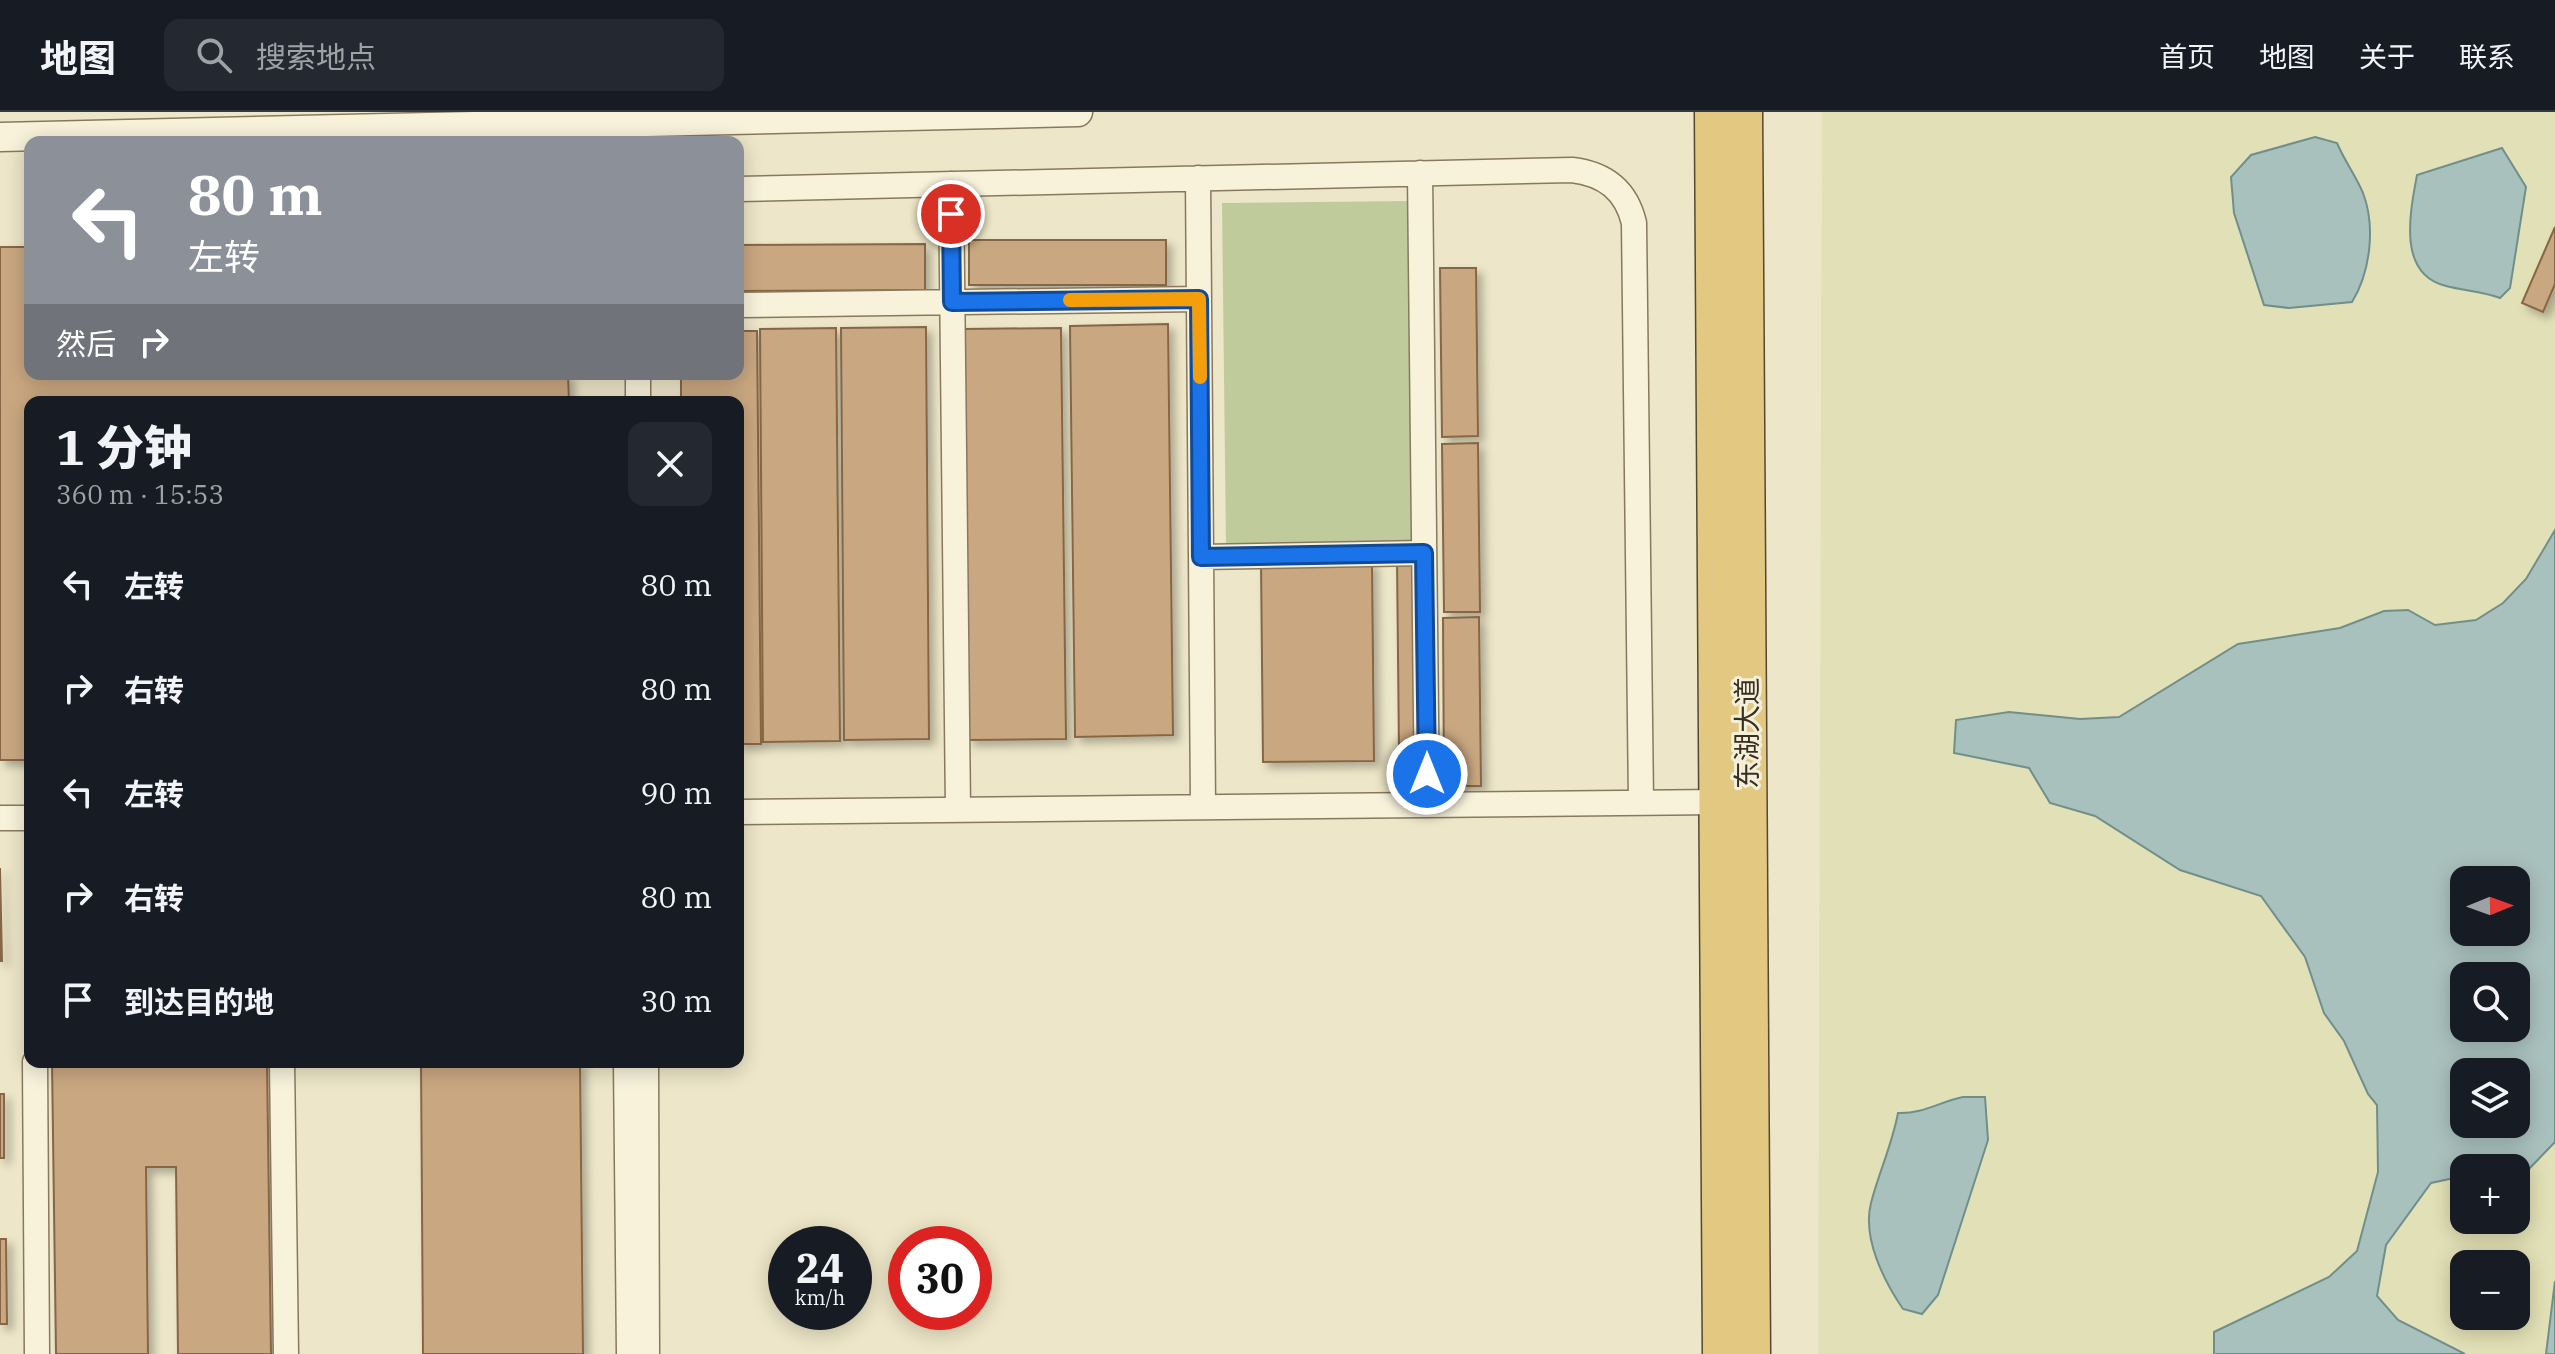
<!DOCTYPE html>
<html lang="zh">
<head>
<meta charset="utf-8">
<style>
	body { margin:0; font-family:"IBM Plex Serif","Noto Sans SC",serif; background:#242831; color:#f1f3f6; height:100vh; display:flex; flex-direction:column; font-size:30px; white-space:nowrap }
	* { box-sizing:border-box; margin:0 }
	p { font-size:26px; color:#9ea1a6 }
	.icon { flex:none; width:44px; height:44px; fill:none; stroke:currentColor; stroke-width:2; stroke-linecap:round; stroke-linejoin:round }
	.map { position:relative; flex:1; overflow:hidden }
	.drawer { position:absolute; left:24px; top:284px; width:720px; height:672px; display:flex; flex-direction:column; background:#171b24; border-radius:16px; box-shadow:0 4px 20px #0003 }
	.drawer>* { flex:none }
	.banner { position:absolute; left:24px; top:24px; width:720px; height:244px; border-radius:16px; box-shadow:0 4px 20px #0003; background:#8c9099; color:#fff; overflow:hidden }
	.needle { width:52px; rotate:89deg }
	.controls { position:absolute; left:2450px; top:754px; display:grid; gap:16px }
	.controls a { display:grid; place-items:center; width:80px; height:80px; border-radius:16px; background:#171b24; box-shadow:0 4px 20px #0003; font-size:40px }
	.speed { position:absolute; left:768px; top:1114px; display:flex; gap:16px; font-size:40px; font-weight:700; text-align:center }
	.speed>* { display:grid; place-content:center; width:104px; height:104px; border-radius:50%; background:#171b24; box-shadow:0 4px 20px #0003; line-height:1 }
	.speed small { font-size:20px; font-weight:400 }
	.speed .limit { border:12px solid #d22; background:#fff; color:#111 }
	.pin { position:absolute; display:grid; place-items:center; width:68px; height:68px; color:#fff; margin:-34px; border:4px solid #fff; border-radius:50%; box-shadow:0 2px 8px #0007 }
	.me { position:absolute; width:88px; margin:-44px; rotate:0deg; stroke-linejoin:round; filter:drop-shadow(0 0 6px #0008) }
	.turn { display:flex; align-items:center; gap:28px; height:168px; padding:0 32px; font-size:36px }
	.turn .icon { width:104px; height:104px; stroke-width:2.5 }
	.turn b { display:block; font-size:56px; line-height:68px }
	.then { display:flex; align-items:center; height:76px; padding:0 32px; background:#0003; gap:16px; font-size:30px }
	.round { display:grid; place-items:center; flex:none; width:84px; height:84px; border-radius:16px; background:#242831 }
	.head { display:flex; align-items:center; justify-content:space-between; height:136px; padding:0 32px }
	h1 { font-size:48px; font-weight:800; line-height:60px }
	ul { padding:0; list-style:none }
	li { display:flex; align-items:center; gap:24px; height:104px; padding:0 32px }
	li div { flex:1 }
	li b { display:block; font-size:30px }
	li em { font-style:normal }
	header { display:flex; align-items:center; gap:48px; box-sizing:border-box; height:112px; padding:0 40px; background:#171b24; border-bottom:2px solid #363941 }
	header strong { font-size:38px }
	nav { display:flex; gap:44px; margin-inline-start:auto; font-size:28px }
	.search { width:560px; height:72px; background:#242831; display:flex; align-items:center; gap:20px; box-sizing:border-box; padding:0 28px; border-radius:16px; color:#9ea1a6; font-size:30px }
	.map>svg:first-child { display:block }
	.farmland { fill:#e2e0b6; fill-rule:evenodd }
	.green { fill:#c0cb9c }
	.water { fill:#a9c1bd; stroke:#708f8b; stroke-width:2; fill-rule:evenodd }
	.building { fill:#c9a780; stroke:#866645; stroke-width:2; filter:url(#shadow) }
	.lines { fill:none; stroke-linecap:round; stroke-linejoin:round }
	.minor-casing { stroke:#88795e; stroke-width:27 }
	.tertiary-casing { stroke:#88795e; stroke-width:31 }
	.trunk-casing { stroke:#564732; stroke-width:41 }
	.minor { stroke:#f8f2db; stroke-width:24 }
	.tertiary { stroke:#f8f2db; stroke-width:28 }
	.trunk { stroke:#e2c880; stroke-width:38 }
	.route-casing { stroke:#114b97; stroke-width:20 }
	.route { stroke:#1a73e8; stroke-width:14 }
	.slow { stroke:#f59e0b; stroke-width:14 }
	.labels { text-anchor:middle; stroke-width:6; stroke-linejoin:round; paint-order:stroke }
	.street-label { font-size:28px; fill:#392f21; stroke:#f4efd8 }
</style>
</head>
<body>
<header>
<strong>地图</strong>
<div class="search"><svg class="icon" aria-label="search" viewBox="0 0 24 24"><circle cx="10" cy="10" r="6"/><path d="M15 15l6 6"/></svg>搜索地点</div>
<nav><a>首页</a><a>地图</a><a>关于</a><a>联系</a></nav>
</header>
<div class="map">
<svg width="2555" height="1242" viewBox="0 0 2555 1242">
	<defs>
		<filter id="shadow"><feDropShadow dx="5.5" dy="5.5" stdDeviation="4" flood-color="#0004"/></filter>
	</defs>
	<rect width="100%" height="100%" fill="#ede6c8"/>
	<path class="farmland" d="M 1822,0 L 2555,0 L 2555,1242 L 1818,1242 ZM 2464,768 L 2516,768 L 2516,820 L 2464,820 ZM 2464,864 L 2516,864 L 2516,916 L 2464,916 ZM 2464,960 L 2516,960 L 2516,1012 L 2464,1012 ZM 2464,1056 L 2516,1056 L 2516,1108 L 2464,1108 ZM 2464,1152 L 2516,1152 L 2516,1204 L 2464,1204 Z"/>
	<path class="green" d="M 1410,89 L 1414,433 L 1226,435 L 1222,91 Z"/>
	<path class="water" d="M 2315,25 L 2337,31 C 2344,48 2356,64 2363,81 C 2376,115 2370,161 2352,190 L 2289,196 L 2264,193 L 2234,101 L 2231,65 L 2251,43 Z
		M 2502,36 L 2526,75 L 2510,176 L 2500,186 C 2482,179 2465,179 2446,174 C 2397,162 2410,101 2417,63 Z
		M 2555,418 L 2555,1030 L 2526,1060 L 2516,1062 L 2516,1056 L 2464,1056 L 2464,1064 L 2431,1071 L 2386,1133 L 2377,1184 L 2398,1208 L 2465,1242 L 2214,1242 L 2214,1220 L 2329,1165 L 2357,1139 L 2378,1060 L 2377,993 L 2368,982 L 2344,929 L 2324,901 L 2305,845 L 2261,784 L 2180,758 L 2095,704 L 2050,691 L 2029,656 L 1954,641 L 1956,608 L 2009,600 L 2080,607 L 2119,605 L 2238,532 L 2340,516 L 2384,499 L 2408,498 L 2435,513 L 2476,508 L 2503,491 L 2526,467 ZM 2464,768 L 2516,768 L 2516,820 L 2464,820 ZM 2464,864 L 2516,864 L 2516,916 L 2464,916 ZM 2464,960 L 2516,960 L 2516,1012 L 2464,1012 Z
		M 1963,985 L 1985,985 L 1988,1028 L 1938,1183 L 1922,1202 L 1903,1197 C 1884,1169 1862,1126 1871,1091 C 1879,1060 1892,1033 1898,1001 C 1923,1002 1939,990 1963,985 Z
		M 2555,1169 L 2555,1242 L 2546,1242 Z"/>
	<path class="building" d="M 2555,115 L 2555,172 L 2543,200 L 2522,191 Z
		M 969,128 L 1166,128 L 1166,173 L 969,173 Z
		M 925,132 L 925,178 L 738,179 L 738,133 Z
		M 0,135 L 30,135 L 30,262 L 568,262 L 569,290 L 30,290 L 30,648 L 0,648 Z
		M 1440,156 L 1476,156 L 1478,324 L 1442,325 Z
		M 1168,212 L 1173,623 L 1075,625 L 1070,214 Z
		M 926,215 L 929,627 L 844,628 L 841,216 Z
		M 836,216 L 840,629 L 763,630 L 760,217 Z
		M 1061,216 L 1066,627 L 968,628 L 963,217 Z
		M 738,219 L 757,219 L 761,632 L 738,632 L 738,290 L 681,290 L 681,262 L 738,262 Z
		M 1478,331 L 1480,500 L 1444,500 L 1442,332 Z
		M 1397,446 L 1414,446 L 1417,639 L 1399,640 Z
		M 1372,450 L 1374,649 L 1263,650 L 1261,451 Z
		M 1479,505 L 1481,674 L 1444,674 L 1443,506 Z
		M 0,756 L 2,849 L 0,849 Z
		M 52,950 L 267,950 L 271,1242 L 178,1242 L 176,1055 L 146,1055 L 148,1242 L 56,1242 Z
		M 421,950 L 580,950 L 583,1242 L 423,1242 Z
		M 0,982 L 4,982 L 4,1046 L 0,1046 Z
		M 0,1127 L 6,1127 L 7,1212 L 0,1212 Z"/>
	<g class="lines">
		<g class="minor-casing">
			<path id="minor" d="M 1420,61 L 1427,693
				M 1198,66 L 1203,695
				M 951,72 L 958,698
				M 738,77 L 1572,58 C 1605,62 1626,78 1634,111 L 1641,691
				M 738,193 L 1199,187
				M 638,262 L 638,290
				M 1201,445 L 1424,441
				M 738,700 L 1718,690
				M 0,706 L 30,706
				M 35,950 L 37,1242
				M 282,950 L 286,1242
				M 626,950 L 629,1242
				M 646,950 L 647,1242"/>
		</g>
		<g class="tertiary-casing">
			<path id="tertiary" d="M 0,25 L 1078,0"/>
		</g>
		<g class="trunk-casing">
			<path id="trunk" d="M 1714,0 L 1722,1242
				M 1743,0 L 1751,1242"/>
		</g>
		<use href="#minor" class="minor"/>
		<use href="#tertiary" class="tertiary"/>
		<use href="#trunk" class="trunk"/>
	</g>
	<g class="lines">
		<g class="route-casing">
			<path id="route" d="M 951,102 L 952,190 L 1199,187 L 1201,445 L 1424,441 L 1427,662"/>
		</g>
		<use href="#route" class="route"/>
		<path class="slow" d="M 1070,188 L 1199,187 L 1200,265"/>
	</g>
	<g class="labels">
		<g class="street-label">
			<text transform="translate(1747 621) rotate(-90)" y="10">东湖大道</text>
		</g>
	</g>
</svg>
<div class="controls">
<a><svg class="needle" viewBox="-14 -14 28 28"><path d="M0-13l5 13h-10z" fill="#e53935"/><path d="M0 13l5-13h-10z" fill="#9ea1a6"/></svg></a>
<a><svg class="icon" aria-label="search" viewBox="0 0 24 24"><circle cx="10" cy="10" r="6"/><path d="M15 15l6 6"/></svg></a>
<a><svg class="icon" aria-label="layers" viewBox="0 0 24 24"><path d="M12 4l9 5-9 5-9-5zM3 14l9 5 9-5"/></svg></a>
<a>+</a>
<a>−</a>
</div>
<div class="speed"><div>24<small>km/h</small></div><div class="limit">30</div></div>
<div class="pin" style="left:951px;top:102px;background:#d93025"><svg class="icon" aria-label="arrive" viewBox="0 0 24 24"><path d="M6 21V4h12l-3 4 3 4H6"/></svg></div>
<svg class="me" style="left:1427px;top:662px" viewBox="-20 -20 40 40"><circle r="17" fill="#1a73e8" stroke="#fff" stroke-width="3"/><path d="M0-11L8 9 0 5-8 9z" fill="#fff"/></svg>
<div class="banner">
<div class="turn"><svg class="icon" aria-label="left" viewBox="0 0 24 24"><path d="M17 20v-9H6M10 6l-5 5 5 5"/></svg><div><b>80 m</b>左转</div></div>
<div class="then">然后<svg class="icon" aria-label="right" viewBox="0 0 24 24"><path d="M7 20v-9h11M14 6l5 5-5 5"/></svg></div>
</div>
<section class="drawer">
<div class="head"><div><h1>1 分钟</h1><p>360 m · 15:53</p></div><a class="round"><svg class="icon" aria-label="close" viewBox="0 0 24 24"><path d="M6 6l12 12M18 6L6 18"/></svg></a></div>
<ul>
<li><svg class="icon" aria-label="left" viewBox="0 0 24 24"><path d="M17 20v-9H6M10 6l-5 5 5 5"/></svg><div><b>左转</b></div><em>80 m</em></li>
<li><svg class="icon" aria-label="right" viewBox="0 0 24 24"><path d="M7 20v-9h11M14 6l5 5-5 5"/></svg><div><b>右转</b></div><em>80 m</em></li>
<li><svg class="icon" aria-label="left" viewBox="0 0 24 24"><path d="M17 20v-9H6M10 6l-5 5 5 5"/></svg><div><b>左转</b></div><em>90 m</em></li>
<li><svg class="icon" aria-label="right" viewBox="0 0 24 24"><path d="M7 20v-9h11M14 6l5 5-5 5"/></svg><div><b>右转</b></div><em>80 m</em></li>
<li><svg class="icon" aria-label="arrive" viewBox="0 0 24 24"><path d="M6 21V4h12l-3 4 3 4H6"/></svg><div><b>到达目的地</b></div><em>30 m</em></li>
</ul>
</section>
</div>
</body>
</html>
